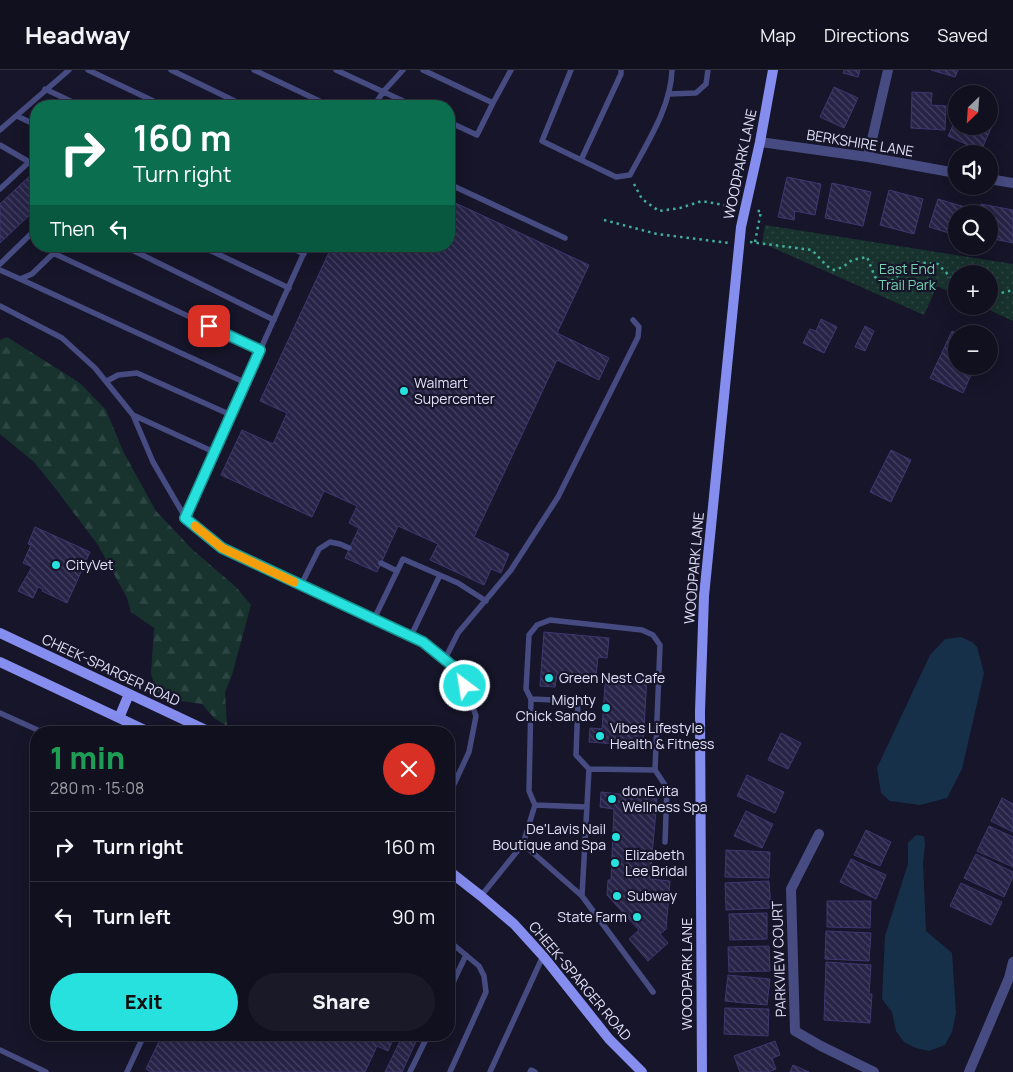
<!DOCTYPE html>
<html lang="en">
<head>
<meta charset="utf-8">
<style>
	body { margin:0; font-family:Manrope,sans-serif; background:#191928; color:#f1f3f6; height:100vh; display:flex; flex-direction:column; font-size:19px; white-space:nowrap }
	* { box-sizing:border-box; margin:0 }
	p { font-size:16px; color:#9c9da4 }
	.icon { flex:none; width:28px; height:28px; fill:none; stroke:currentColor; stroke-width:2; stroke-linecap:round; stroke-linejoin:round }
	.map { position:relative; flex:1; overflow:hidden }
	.details { position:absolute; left:30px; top:656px; width:425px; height:315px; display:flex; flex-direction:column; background:#10101f; border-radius:20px; box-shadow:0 5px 20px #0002,0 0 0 1px #30303d }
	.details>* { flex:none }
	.top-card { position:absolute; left:30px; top:30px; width:425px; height:152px; border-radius:20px; box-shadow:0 5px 20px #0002,0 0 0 1px #30303d; background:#0b6e4f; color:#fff; overflow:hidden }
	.needle { width:32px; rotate:205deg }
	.tools { position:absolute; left:948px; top:15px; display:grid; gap:10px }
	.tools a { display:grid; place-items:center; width:50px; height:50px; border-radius:50%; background:#10101f; box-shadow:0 5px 20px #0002,0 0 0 1px #30303d; font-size:25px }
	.pin { position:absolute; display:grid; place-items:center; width:42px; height:42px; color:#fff; margin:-21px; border-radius:10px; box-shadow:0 2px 8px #0006 }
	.me { position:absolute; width:55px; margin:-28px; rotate:329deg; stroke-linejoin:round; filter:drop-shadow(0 0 4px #0008) }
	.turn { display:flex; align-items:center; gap:18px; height:105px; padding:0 20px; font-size:22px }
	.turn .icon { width:65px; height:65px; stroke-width:2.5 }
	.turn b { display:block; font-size:35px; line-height:42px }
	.then { display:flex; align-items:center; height:48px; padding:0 20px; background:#0003; gap:10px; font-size:19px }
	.round { display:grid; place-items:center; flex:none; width:52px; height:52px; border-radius:26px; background:#191928 }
	.summary { display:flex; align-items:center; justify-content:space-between; height:85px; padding:0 20px }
	h1 { font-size:30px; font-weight:800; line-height:38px; color:#1e9e55 }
	.action { display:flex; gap:10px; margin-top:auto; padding:10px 20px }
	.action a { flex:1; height:58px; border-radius:30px; background:#27e1de; color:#111; font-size:20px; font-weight:800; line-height:58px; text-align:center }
	.action a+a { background:#191928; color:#f1f3f6 }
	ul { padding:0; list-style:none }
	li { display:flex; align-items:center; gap:15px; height:70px; padding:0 20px; border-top:1px solid #30303d }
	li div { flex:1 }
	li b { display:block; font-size:19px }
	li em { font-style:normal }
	header { display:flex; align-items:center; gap:30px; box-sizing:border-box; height:70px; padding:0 25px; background:#10101f; border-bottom:1px solid #30303d }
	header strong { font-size:24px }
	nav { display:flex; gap:28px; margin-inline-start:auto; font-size:18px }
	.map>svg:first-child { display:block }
	.forest { fill:url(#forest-firs) }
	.park { fill:url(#park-dots) }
	.water { fill:#17304a }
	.building { fill:url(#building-back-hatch); stroke:#3d3870 }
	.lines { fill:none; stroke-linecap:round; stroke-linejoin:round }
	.path { stroke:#42ad9a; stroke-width:2.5; stroke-dasharray:2.5 4; stroke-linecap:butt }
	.lane { stroke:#464b81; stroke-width:5.5 }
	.street { stroke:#464b81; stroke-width:10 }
	.secondary { stroke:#858eee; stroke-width:10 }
	.route-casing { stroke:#199290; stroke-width:12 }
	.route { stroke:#27e1de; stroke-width:9 }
	.slow { stroke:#f59e0b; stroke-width:9 }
	.poi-dot { fill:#27e1de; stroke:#161529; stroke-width:2 }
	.labels { text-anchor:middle; stroke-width:4.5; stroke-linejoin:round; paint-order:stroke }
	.street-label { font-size:14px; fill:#e1e1fb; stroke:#161529 }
	.park-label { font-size:14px; fill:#75d2b0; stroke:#161529 }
	.poi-label { font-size:14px; fill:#e1e1fb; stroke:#161529; text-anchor:start }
</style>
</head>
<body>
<header>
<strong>Headway</strong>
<nav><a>Map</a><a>Directions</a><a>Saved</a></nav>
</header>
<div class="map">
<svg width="1013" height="1002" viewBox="0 0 1013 1002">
	<defs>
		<pattern id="forest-firs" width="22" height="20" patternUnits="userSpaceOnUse" patternTransform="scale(1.25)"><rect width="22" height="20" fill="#18322e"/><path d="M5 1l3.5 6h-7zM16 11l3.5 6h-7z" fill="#2e4643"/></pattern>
		<pattern id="park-dots" width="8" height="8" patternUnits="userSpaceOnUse" patternTransform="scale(1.25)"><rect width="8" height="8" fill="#18322e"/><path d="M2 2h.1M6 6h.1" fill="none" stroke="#2e4643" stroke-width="1.8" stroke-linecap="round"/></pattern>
		<pattern id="building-back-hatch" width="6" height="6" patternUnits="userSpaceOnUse" patternTransform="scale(1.25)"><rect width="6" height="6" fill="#262347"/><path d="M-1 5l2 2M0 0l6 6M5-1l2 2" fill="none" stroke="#454362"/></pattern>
	</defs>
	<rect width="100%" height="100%" fill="#161529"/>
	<path class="forest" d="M 7,267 L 80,313 L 106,340 L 124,383 L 156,441 L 193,480 L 236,517 L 251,535 L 232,605 L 225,622 L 227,656 L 214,648 L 202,634 L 174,630 L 157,622 L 151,604 L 154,558 L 131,542 L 127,528 L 98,475 L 55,418 L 34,392 L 0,364 L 0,270 Z"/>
	<path class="park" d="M 765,155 L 1013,194 L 1013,251 L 981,236 L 989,236 L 989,204 L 956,204 L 956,225 L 937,216 L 924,245 L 762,173 Z"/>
	<path class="water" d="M 961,567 L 972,572 L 977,577 L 984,603 L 962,699 L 947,728 L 920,735 L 890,731 L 881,723 L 877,698 L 930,585 L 945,569 Z
		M 916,765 L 924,766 L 925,775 L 923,793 L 926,861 L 952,883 L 956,943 L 952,962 L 945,975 L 929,981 L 916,978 L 904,972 L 896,961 L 892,942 L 882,929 L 885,866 L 908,794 L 908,773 Z"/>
	<path class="building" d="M 844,0 L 860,0 L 858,7 L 843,3 Z
		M 931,0 L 958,0 L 955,7 Z
		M 834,17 L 858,28 L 844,58 L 820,47 Z
		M 912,22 L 932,23 L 931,35 L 946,36 L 945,60 L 911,58 Z
		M 989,45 L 995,49 L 981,81 L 948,66 L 956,49 L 956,56 L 989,56 Z
		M 35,101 L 36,103 L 36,139 L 0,173 L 0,134 Z
		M 787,107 L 821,114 L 815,145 L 795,141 L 794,150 L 778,147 Z
		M 832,113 L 871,122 L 863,156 L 825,148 Z
		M 889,120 L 923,129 L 914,164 L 880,155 Z
		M 938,129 L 972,139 L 971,144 L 956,144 L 956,165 L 929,157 Z
		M 449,130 L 589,195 L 557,263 L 609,288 L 599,310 L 557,290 L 474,467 L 509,484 L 501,503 L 491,499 L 484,515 L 430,490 L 438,474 L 398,456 L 377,502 L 345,488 L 359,458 L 349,453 L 357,436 L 324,421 L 312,447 L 221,405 L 242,360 L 273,374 L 287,343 L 260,331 L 332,176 L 449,176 Z
		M 981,134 L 1013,140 L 1013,173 L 989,168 L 989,144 L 979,144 Z
		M 821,249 L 837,257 L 824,283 L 803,273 L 810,259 L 816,261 Z
		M 865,256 L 874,261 L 865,281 L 855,277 Z
		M 952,261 L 958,264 L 956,264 L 956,296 L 975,296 L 963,323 L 930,308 Z
		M 891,380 L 911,390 L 891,432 L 870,422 Z
		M 35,457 L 90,482 L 67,533 L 42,521 L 43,519 L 38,517 L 33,528 L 18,521 L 32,497 L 23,493 L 31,475 L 28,474 Z
		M 544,562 L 609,568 L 607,588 L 598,587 L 596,607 L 557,604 L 555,617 L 540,616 Z
		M 624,605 L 647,606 L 643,676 L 589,672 L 590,658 L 602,659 L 605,614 L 623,615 Z
		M 781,663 L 801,673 L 788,699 L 768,690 Z
		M 747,705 L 784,722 L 775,743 L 737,726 Z
		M 601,722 L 657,728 L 650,809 L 670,811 L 666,859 L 660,864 L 668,873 L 648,891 L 629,869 L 639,860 L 607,825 L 608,810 L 611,810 L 614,739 L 600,737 Z
		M 1002,728 L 1013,734 L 1013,762 L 991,751 Z
		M 746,741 L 773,754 L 762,778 L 734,766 Z
		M 989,756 L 1013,767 L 1013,797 L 977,781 Z
		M 866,760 L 891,772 L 880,796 L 854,785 Z
		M 726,780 L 770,782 L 769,808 L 725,807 Z
		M 976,784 L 1013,802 L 1013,807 L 1004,827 L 964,808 Z
		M 851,789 L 886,805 L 876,829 L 840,812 Z
		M 769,811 L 771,838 L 726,840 L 725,813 Z
		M 961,813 L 1002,832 L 991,855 L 950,836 Z
		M 827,831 L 871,831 L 870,858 L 827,857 Z
		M 767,843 L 767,869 L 730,870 L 729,844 Z
		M 826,861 L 871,863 L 869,891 L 825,889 Z
		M 769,876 L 770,901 L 729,902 L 728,877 Z
		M 826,892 L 871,895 L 869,924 L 872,924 L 870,953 L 824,950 Z
		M 728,905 L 770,909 L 767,935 L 725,931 Z
		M 725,938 L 769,939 L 768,966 L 724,964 Z
		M 162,965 L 395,965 L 388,981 L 377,976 L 365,1002 L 151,1002 L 146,999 Z
		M 403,965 L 419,965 L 402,1002 L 385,1002 Z
		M 775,971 L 780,985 L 772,988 L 776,999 L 768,1002 L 740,1002 L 734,986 Z
		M 793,995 L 809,1002 L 790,1002 Z"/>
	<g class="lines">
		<path class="path" d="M 634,114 L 642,129 L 659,141 L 680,138 L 702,131 L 734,137
			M 604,150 L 657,164 L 729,173
			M 750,172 L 812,180 L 827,196 L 834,200 L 843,197 L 852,190 L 867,187 L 875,207 L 883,213 L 893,210 L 913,192 L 938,194 L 956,213
			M 755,172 L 761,141 L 757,141
			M 989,226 L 1013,220"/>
		<path class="lane" d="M 88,0 L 164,36
			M 171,0 L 245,36
			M 254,0 L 330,36
			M 336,0 L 414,36
			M 423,0 L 493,33 L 477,65 L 449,52
			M 571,0 L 542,71 L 616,107 L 630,105 C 647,73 671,37 672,0
			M 45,19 L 81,36
			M 668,24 L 696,23 L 706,14 L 708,0
			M 493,33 L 511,0
			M 374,36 L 383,22 L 403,0
			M 17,46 L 36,55
			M 0,60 L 69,0
			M 0,75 L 36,96
			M 581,90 L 621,4 L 621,0
			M 449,114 L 565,168
			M 0,119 L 29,92
			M 124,176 L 274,250
			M 201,176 L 289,218
			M 288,176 L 304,184
			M 53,183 L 261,280
			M 0,194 L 36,159
			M 0,200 L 20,209 L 32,204 L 61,176
			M 20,209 L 246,313
			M 0,236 L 62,268 L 95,298 L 133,345 L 153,392 L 185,447 L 222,478 L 423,572 L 460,602 L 476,646 L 469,682 L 449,725
			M 107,311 L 118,305 L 137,303 L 231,345
			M 133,345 L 214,382
			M 185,447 L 307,176
			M 381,493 L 397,501
			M 301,515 L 319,479 L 330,472 L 340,474 L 349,478
			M 374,549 L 403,489 L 458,513 L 486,531
			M 411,566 L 440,505
			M 445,589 L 458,563 L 511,500 L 558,427 L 638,267 L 639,257 L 633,250
			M 531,629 L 578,631 L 576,685 L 589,699
			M 0,643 L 42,662
			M 655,700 L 667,718 L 665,772
			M 535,735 L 587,737
			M 481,826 L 523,774 L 535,735 L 529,721 L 531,629 L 526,619 L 529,565 L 537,555 L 550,550 L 642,560 L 653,565 L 660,575 L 655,700 L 589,699 L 582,826 L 523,774
			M 582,826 L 653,922
			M 449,871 L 479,896 L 484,906 L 486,922 L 450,1002
			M 449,921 L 466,885
			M 0,980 L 46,1002
			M 127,1002 L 144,965
			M 410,1002 L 428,965
			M 490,1002 L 543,886
			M 530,1002 L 531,1000 L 535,1002"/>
		<path class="street" d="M 760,72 L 868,87 L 956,103
			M 868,87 L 888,0
			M 989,109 L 1013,113
			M 819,764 L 791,819 L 795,961 L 821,976 L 874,1002
			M 969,1002 L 1009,908 L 1013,892"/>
		<path class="secondary" d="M 0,563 L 210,662
			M 0,592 L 149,662
			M 119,648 L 129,624
			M 449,801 L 481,826 L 514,854 L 543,886 L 609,969 L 642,1002
			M 702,1002 L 700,641 L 704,526 L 741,157 L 760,72 L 773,0"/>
	</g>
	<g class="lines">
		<g class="route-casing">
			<path id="route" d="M 209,256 L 260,280 L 185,448 L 222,478 L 423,572 L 460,602 L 465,616"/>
		</g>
		<use href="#route" class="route"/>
		<path class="slow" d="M 195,456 L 222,478 L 294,512"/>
	</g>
	<g class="poi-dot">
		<circle cx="404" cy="321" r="5"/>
		<circle cx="56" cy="495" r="5"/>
		<circle cx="549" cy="608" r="5"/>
		<circle cx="606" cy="638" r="5"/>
		<circle cx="600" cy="666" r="5"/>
		<circle cx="612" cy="729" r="5"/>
		<circle cx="616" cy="767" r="5"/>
		<circle cx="615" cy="793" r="5"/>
		<circle cx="617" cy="826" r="5"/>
		<circle cx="637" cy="847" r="5"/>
	</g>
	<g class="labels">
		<g class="street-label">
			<text transform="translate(860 73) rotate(9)" y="5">BERKSHIRE LANE</text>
			<text transform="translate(740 94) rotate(-78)" y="5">WOODPARK LANE</text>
			<text transform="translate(694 498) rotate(-85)" y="5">WOODPARK LANE</text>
			<text transform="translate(111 600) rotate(25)" y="5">CHEEK-SPARGER ROAD</text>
			<text transform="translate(779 889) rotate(-92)" y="5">PARKVIEW COURT</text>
			<text transform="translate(687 904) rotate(-90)" y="5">WOODPARK LANE</text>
			<text transform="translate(580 911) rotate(50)" y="5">CHEEK-SPARGER ROAD</text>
		</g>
		<g class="park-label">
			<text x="907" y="204">East End<tspan x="907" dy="16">Trail Park</tspan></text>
		</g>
		<g class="poi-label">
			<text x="414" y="318">Walmart<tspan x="414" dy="16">Supercenter</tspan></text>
			<text x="66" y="500">CityVet</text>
			<text x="559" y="613">Green Nest Cafe</text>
			<text x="596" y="635" text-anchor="end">Mighty<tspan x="596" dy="16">Chick Sando</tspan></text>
			<text x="610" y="663">Vibes Lifestyle<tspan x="610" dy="16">Health &amp; Fitness</tspan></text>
			<text x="622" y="726">donEvita<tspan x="622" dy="16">Wellness Spa</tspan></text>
			<text x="606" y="764" text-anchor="end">De'Lavis Nail<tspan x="606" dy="16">Boutique and Spa</tspan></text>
			<text x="625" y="790">Elizabeth<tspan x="625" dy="16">Lee Bridal</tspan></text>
			<text x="627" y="831">Subway</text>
			<text x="627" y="852" text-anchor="end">State Farm</text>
		</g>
	</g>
</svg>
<div class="tools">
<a><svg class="needle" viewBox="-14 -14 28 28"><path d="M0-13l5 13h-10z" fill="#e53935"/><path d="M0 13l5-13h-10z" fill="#9c9da4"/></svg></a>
<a><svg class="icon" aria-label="sound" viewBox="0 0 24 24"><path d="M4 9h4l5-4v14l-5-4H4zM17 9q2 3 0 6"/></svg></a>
<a><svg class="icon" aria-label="search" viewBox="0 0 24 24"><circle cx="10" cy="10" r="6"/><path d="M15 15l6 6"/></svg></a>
<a>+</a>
<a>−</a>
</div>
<div class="pin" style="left:209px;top:256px;background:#d93025"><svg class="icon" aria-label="arrive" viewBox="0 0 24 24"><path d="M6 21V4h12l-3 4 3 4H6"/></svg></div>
<svg class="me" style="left:465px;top:616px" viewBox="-20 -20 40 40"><circle r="17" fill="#27e1de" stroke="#fff" stroke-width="3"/><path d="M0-11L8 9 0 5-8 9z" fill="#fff"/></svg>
<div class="top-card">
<div class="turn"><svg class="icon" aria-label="right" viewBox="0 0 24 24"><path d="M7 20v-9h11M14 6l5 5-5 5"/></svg><div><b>160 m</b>Turn right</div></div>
<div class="then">Then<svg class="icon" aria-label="left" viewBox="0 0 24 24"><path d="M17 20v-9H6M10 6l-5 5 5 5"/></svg></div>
</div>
<section class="details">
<div class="summary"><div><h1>1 min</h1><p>280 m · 15:08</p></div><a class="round" style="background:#d93025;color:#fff"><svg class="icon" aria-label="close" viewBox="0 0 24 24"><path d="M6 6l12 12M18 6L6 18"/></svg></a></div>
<ul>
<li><svg class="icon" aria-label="right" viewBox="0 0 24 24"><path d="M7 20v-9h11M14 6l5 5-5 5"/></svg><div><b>Turn right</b></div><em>160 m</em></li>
<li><svg class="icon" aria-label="left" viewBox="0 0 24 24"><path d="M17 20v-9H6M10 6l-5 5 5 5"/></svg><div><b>Turn left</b></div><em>90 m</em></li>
</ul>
<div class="action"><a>Exit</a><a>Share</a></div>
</section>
</div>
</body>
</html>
